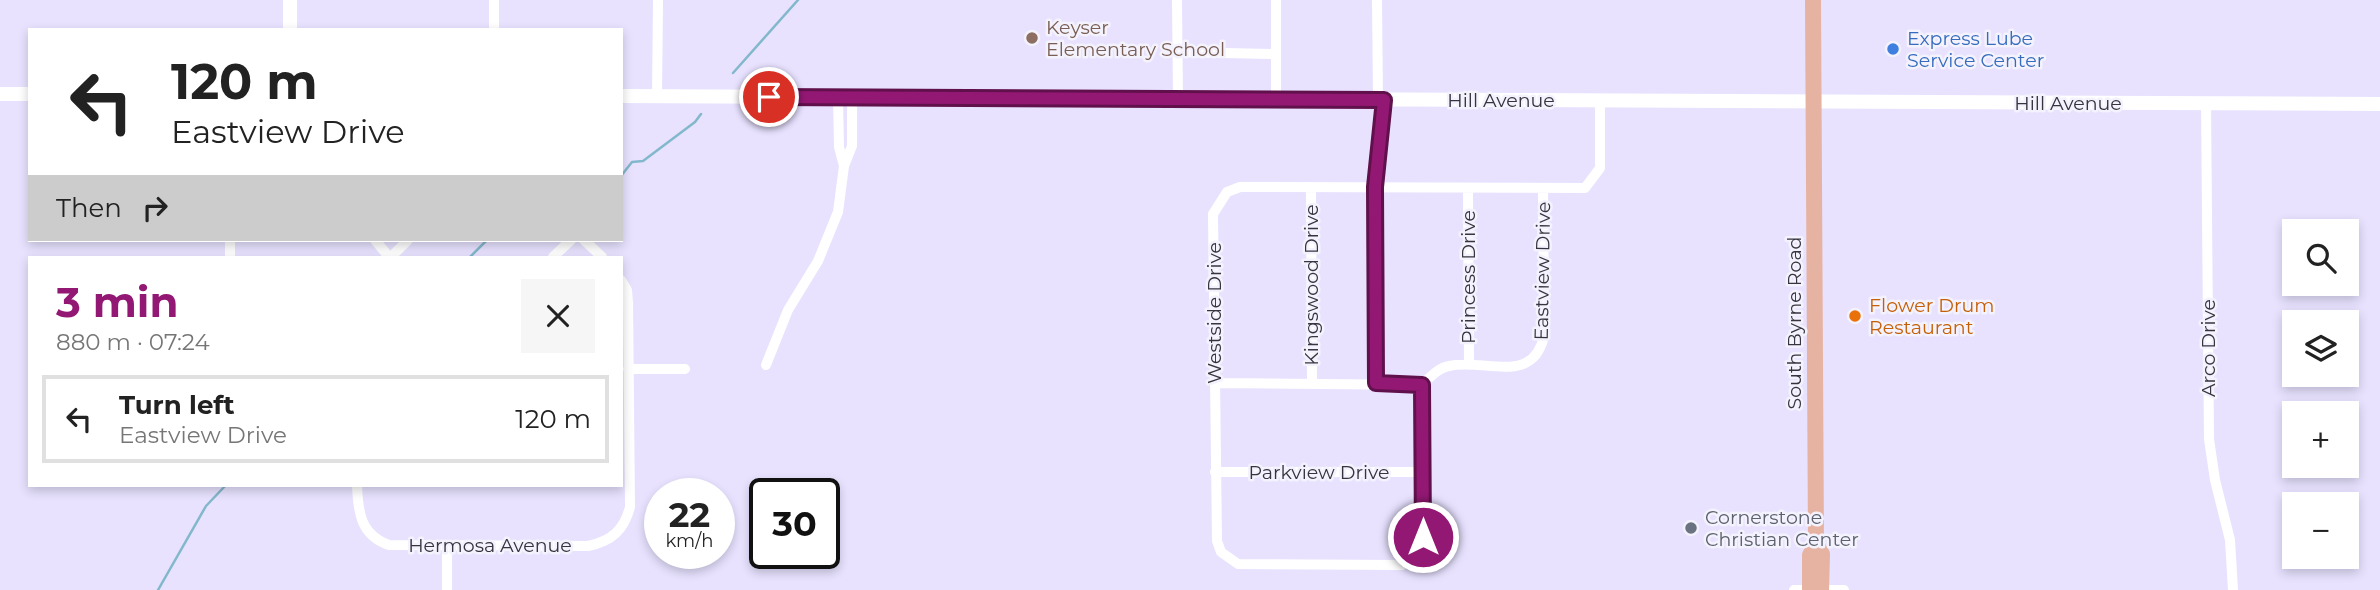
<!DOCTYPE html>
<html lang="en">
<head>
<meta charset="utf-8">
<style>
	body { margin:0; font-family:Montserrat,sans-serif; background:#f6f6f6; color:#222; height:100vh; display:flex; flex-direction:column; font-size:26px; white-space:nowrap }
	* { box-sizing:border-box; margin:0 }
	p { font-size:23px; color:#767676 }
	.icon { flex:none; width:38px; height:38px; fill:none; stroke:currentColor; stroke-width:2; stroke-linecap:round; stroke-linejoin:round }
	.map { position:relative; flex:1; overflow:hidden }
	.panel { position:absolute; left:28px; top:256px; width:595px; height:231px; display:flex; flex-direction:column; background:#fff; border-radius:0px; box-shadow:0 4px 10px #0003 }
	.panel>* { flex:none }
	.banner { position:absolute; left:28px; top:28px; width:595px; height:214px; border-radius:0px; box-shadow:0 4px 10px #0003; background:#fff; color:#222; overflow:hidden }
	.controls { position:absolute; left:2282px; top:219px; display:grid; gap:14px }
	.controls a { display:grid; place-items:center; width:77px; height:77px; border-radius:0px; background:#fff; box-shadow:0 4px 10px #0003; font-size:35px }
	.speed { position:absolute; left:644px; top:478px; display:flex; gap:14px; font-size:35px; font-weight:700; text-align:center }
	.speed>* { display:grid; place-content:center; width:91px; height:91px; border-radius:50%; background:#fff; box-shadow:0 4px 10px #0003; line-height:1 }
	.speed small { font-size:18px; font-weight:400 }
	.speed .limit { border:4px solid #111; border-radius:10px; background:#fff; color:#111 }
	.pin { position:absolute; display:grid; place-items:center; width:60px; height:60px; color:#fff; margin:-30px; border:4px solid #fff; border-radius:50%; box-shadow:0 2px 7px #0007 }
	.me { position:absolute; width:77px; margin:-38px; rotate:0deg; stroke-linejoin:round; filter:drop-shadow(0 0 5px #0008) }
	.turn { display:flex; align-items:center; gap:24px; height:147px; padding:0 28px; font-size:32px }
	.turn .icon { width:91px; height:91px; stroke-width:2.5 }
	.turn b { display:block; font-size:49px; line-height:60px }
	.then { display:flex; align-items:center; height:66px; padding:0 28px; background:#0003; gap:14px; font-size:26px }
	.round { display:grid; place-items:center; flex:none; width:74px; height:74px; border-radius:0px; background:#f6f6f6 }
	.summary { display:flex; align-items:center; justify-content:space-between; height:119px; padding:0 28px }
	h1 { font-size:42px; font-weight:700; line-height:52px; color:#931874 }
	ul { padding:0; list-style:none }
	li { display:flex; align-items:center; gap:21px; height:88px; margin:0 14px 10px; padding:0 14px; border:4px solid #e0e0e0; border-radius:0px }
	li div { flex:1 }
	li b { display:block; font-size:26px }
	li em { font-style:normal }
	.map>svg:first-child { display:block }
	.lines { fill:none; stroke-linecap:round; stroke-linejoin:round }
	.stream { stroke:#83b8cc; stroke-width:2.5 }
	.street { stroke:#fff; stroke-width:10 }
	.secondary { stroke:#fff; stroke-width:14 }
	.primary { stroke:#e6b3a2; stroke-width:16 }
	.route-casing { stroke:#60104b; stroke-width:18 }
	.route { stroke:#931874; stroke-width:12 }
	.education-dot { fill:#8d6e63; stroke:#f4f2fd; stroke-width:2.5 }
	.shop-dot { fill:#3f7fe0; stroke:#f4f2fd; stroke-width:2.5 }
	.food-dot { fill:#e8710a; stroke:#f4f2fd; stroke-width:2.5 }
	.worship-dot { fill:#6b7280; stroke:#f4f2fd; stroke-width:2.5 }
	.labels { text-anchor:middle; stroke-width:5; stroke-linejoin:round; paint-order:stroke }
	.education-label { font-size:19px; fill:#785e54; stroke:#f4f2fd; text-anchor:start }
	.shop-label { font-size:19px; fill:#366cbe; stroke:#f4f2fd; text-anchor:start }
	.street-label { font-size:19px; fill:#373440; stroke:#f4f2fd }
	.food-label { font-size:19px; fill:#c56008; stroke:#f4f2fd; text-anchor:start }
	.worship-label { font-size:19px; fill:#5b616d; stroke:#f4f2fd; text-anchor:start }
</style>
</head>
<body>
<div class="map">
<svg width="2380" height="590" viewBox="0 0 2380 590">
	<rect width="100%" height="100%" fill="#e8e2ff"/>
	<g class="lines">
		<path class="stream" d="M 733,73 L 798,0
			M 621,176 L 632,162 L 643,161 L 695,122 L 701,114
			M 470,257 L 487,240
			M 158,590 L 206,506 L 226,485"/>
		<path class="street" d="M 494,0 L 494,30
			M 1177,0 L 1178,99
			M 1276,0 L 1276,99
			M 1377,0 L 1378,100
			M 1178,52 L 1276,54
			M 657,96 L 658,0
			M 838,97 L 839,147 L 844,166
			M 2206,103 L 2209,439 L 2215,480 L 2230,540 L 2233,590
			M 1311,187 L 1312,383
			M 1468,189 L 1469,365
			M 230,240 L 230,257
			M 375,240 L 389,257
			M 584,240 L 602,257
			M 391,257 L 408,240
			M 553,257 L 571,240
			M 766,365 L 788,310 L 818,261 L 838,212 L 844,166 L 852,146 L 852,97
			M 628,369 L 685,369
			M 1214,383 L 1422,385 C 1429,378 1438,368 1449,366 C 1485,358 1533,386 1544,336 L 1543,188
			M 1376,383 L 1375,186 L 1383,100
			M 1422,385 L 1423,537 L 1416,553 L 1402,565 L 1238,564 L 1221,552 L 1217,541 L 1213,214 L 1227,192 L 1240,187 L 1585,188 L 1600,168 L 1600,101
			M 1215,472 L 1423,472
			M 357,485 C 358,511 360,535 389,545 L 588,546 C 612,541 624,530 630,507 L 628,303 L 627,290 L 621,280
			M 447,590 L 447,546
			M 1794,590 L 1807,590
			M 1821,590 L 1844,590"/>
		<path class="secondary" d="M 290,0 L 290,30
			M 0,94 L 30,94
			M 621,96 L 2380,104"/>
		<path class="primary" d="M 1813,0 L 1816,544 L 1822,554 L 1821,590
			M 1810,590 L 1810,555 L 1816,544"/>
	</g>
	<g class="lines">
		<g class="route-casing">
			<path id="route" d="M 769,97 L 1384,100 L 1375,187 L 1376,383 L 1422,385 L 1423,537"/>
		</g>
		<use href="#route" class="route"/>
	</g>
	<circle class="education-dot" cx="1032" cy="38" r="7"/>
	<circle class="shop-dot" cx="1893" cy="49" r="7"/>
	<circle class="food-dot" cx="1855" cy="316" r="7"/>
	<circle class="worship-dot" cx="1691" cy="528" r="7"/>
	<g class="labels">
		<g class="education-label">
			<text x="1046" y="34">Keyser<tspan x="1046" dy="22">Elementary School</tspan></text>
		</g>
		<g class="shop-label">
			<text x="1907" y="45">Express Lube<tspan x="1907" dy="22">Service Center</tspan></text>
		</g>
		<g class="street-label">
			<text x="1501" y="107">Hill Avenue</text>
			<text x="2068" y="110">Hill Avenue</text>
			<text transform="translate(1542 271) rotate(-89)" y="7">Eastview Drive</text>
			<text transform="translate(1468 277) rotate(-90)" y="7">Princess Drive</text>
			<text transform="translate(1311 285) rotate(-90)" y="7">Kingswood Drive</text>
			<text transform="translate(1214 313) rotate(-90)" y="7">Westside Drive</text>
			<text transform="translate(1794 323) rotate(-90)" y="7">South Byrne Road</text>
			<text transform="translate(2208 348) rotate(-90)" y="7">Arco Drive</text>
			<text x="1319" y="479">Parkview Drive</text>
			<text x="490" y="552">Hermosa Avenue</text>
		</g>
		<g class="food-label">
			<text x="1869" y="312">Flower Drum<tspan x="1869" dy="22">Restaurant</tspan></text>
		</g>
		<g class="worship-label">
			<text x="1705" y="524">Cornerstone<tspan x="1705" dy="22">Christian Center</tspan></text>
		</g>
	</g>
</svg>
<div class="controls">
<a><svg class="icon" aria-label="search" viewBox="0 0 24 24"><circle cx="10" cy="10" r="6"/><path d="M15 15l6 6"/></svg></a>
<a><svg class="icon" aria-label="layers" viewBox="0 0 24 24"><path d="M12 4l9 5-9 5-9-5zM3 14l9 5 9-5"/></svg></a>
<a>+</a>
<a>−</a>
</div>
<div class="speed"><div>22<small>km/h</small></div><div class="limit">30</div></div>
<div class="pin" style="left:769px;top:97px;background:#d93025"><svg class="icon" aria-label="arrive" viewBox="0 0 24 24"><path d="M6 21V4h12l-3 4 3 4H6"/></svg></div>
<svg class="me" style="left:1423px;top:537px" viewBox="-20 -20 40 40"><circle r="17" fill="#931874" stroke="#fff" stroke-width="3"/><path d="M0-11L8 9 0 5-8 9z" fill="#fff"/></svg>
<div class="banner">
<div class="turn"><svg class="icon" aria-label="left" viewBox="0 0 24 24"><path d="M17 20v-9H6M10 6l-5 5 5 5"/></svg><div><b>120 m</b>Eastview Drive</div></div>
<div class="then">Then<svg class="icon" aria-label="right" viewBox="0 0 24 24"><path d="M7 20v-9h11M14 6l5 5-5 5"/></svg></div>
</div>
<section class="panel">
<div class="summary"><div><h1>3 min</h1><p>880 m · 07:24</p></div><a class="round"><svg class="icon" aria-label="close" viewBox="0 0 24 24"><path d="M6 6l12 12M18 6L6 18"/></svg></a></div>
<ul>
<li><svg class="icon" aria-label="left" viewBox="0 0 24 24"><path d="M17 20v-9H6M10 6l-5 5 5 5"/></svg><div><b>Turn left</b><p>Eastview Drive</p></div><em>120 m</em></li>
</ul>
</section>
</div>
</body>
</html>
